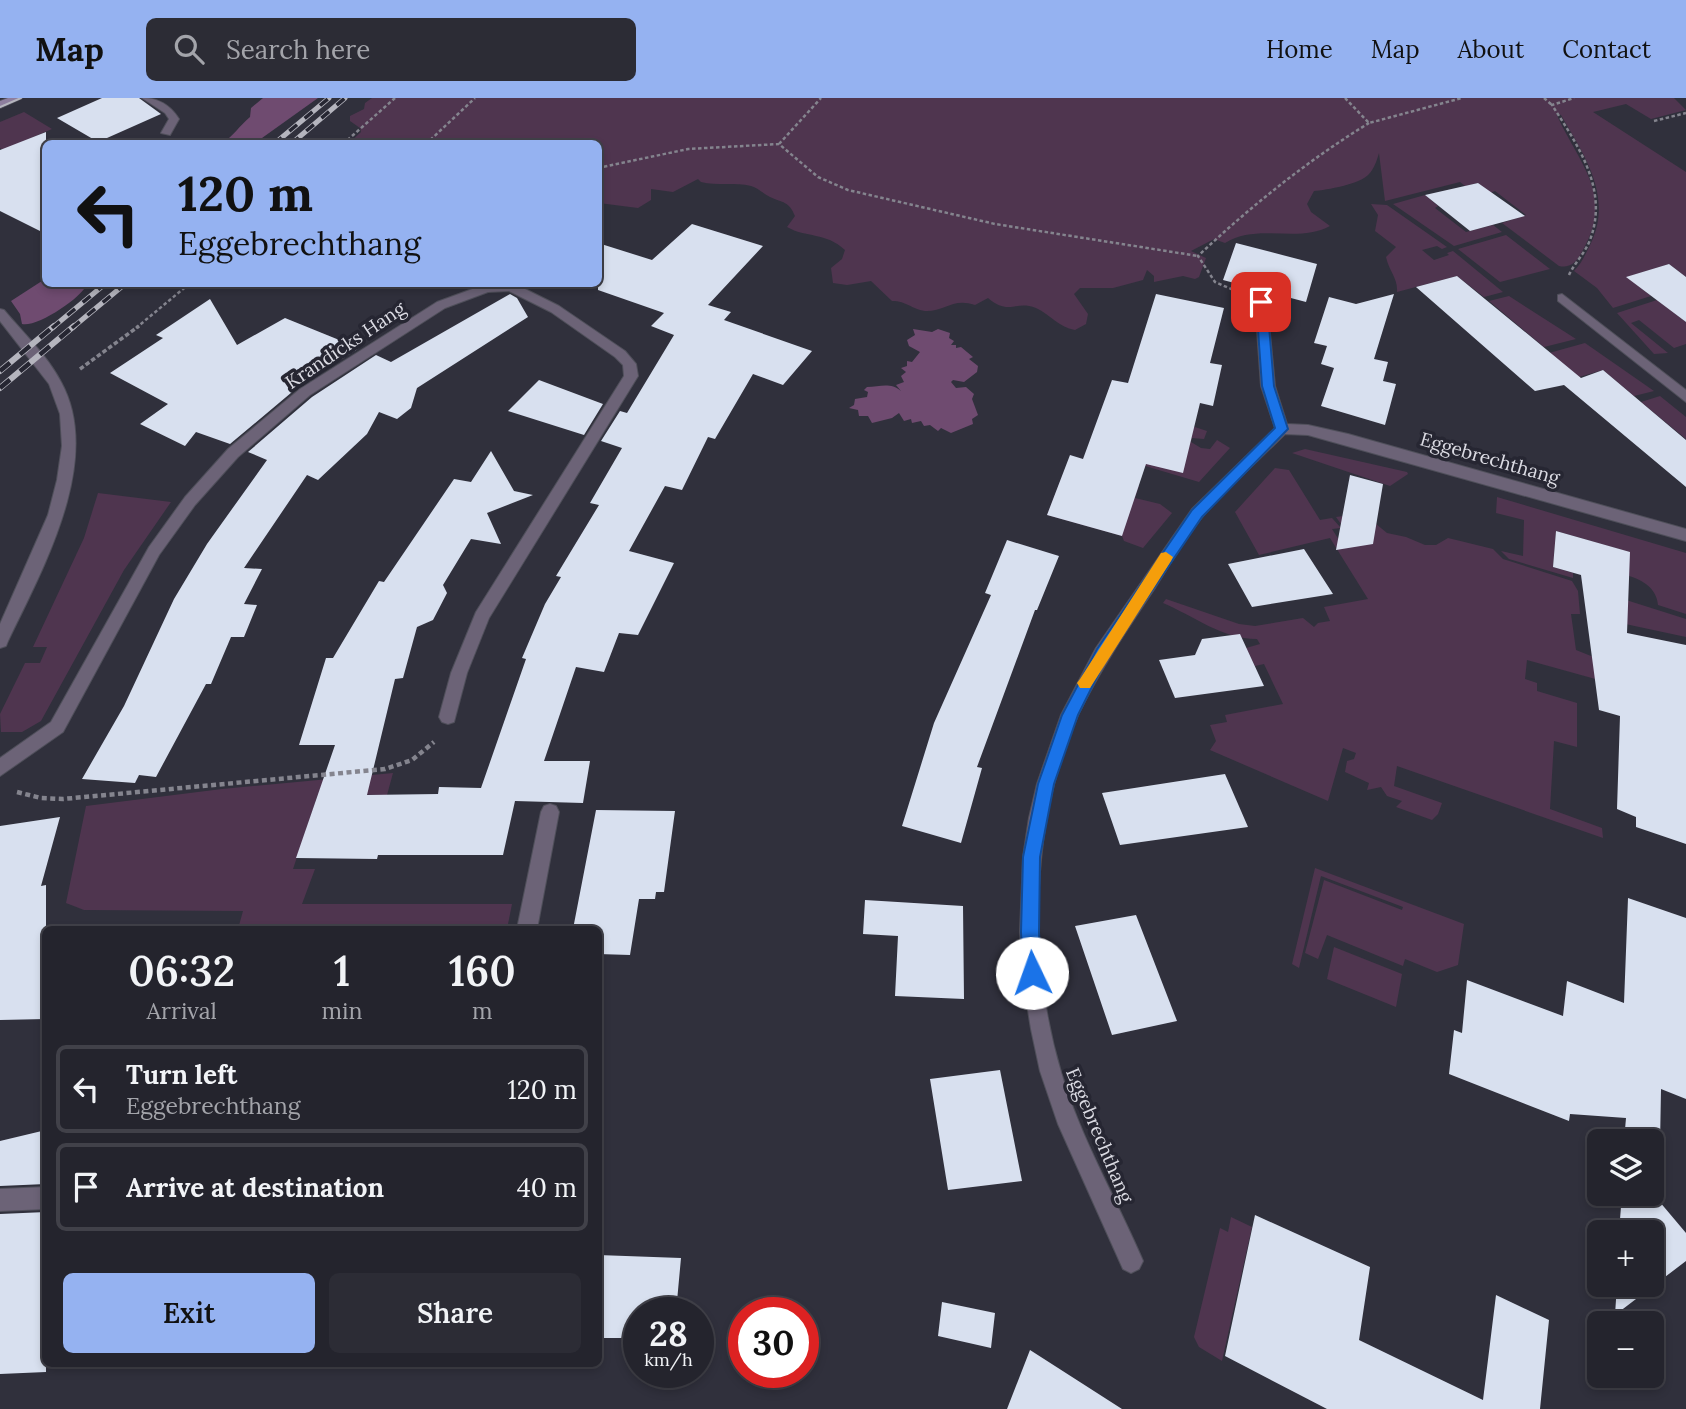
<!DOCTYPE html>
<html lang="en">
<head>
<meta charset="utf-8">
<style>
	body { margin:0; font-family:Lora,serif; background:#2c2c35; color:#f1f3f6; height:100vh; display:flex; flex-direction:column; font-size:26px; white-space:nowrap }
	* { box-sizing:border-box; margin:0 }
	p { font-size:23px; color:#a3a4aa }
	.icon { flex:none; width:38px; height:38px; fill:none; stroke:currentColor; stroke-width:2; stroke-linecap:round; stroke-linejoin:round }
	.map { position:relative; flex:1; overflow:hidden }
	.side { position:absolute; left:42px; top:828px; width:560px; height:441px; display:flex; flex-direction:column; background:#24242d; border-radius:10px; box-shadow:0 4px 10px #0003,0 0 0 2px #414149 }
	.side>* { flex:none }
	.banner { position:absolute; left:42px; top:42px; width:560px; height:147px; border-radius:10px; box-shadow:0 4px 10px #0003,0 0 0 2px #414149; background:#95b2f1; color:#111; overflow:hidden }
	.buttons { position:absolute; left:1587px; top:1031px; display:grid; gap:14px }
	.buttons a { display:grid; place-items:center; width:77px; height:77px; border-radius:10px; background:#24242d; box-shadow:0 4px 10px #0003,0 0 0 2px #414149; font-size:35px }
	.speed { position:absolute; left:623px; top:1199px; display:flex; gap:14px; font-size:35px; font-weight:700; text-align:center }
	.speed>* { display:grid; place-content:center; width:91px; height:91px; border-radius:50%; background:#24242d; box-shadow:0 4px 10px #0003,0 0 0 2px #414149; line-height:1 }
	.speed small { font-size:18px; font-weight:400 }
	.speed .limit { border:10px solid #d22; background:#fff; color:#111 }
	.pin { position:absolute; display:grid; place-items:center; width:60px; height:60px; color:#fff; margin:-30px; border-radius:14px; box-shadow:0 4px 10px #0006 }
	.me { position:absolute; width:77px; margin:-38px; rotate:357deg; stroke-linejoin:round; filter:drop-shadow(0 0 5px #0008) }
	.turn { display:flex; align-items:center; gap:24px; height:147px; padding:0 21px; font-size:32px }
	.turn .icon { width:91px; height:91px; stroke-width:2.5 }
	.turn b { display:block; font-size:49px; line-height:60px }
	.eta { display:flex; justify-content:space-evenly; align-items:center; height:119px; text-align:center }
	.eta b { font-size:42px; font-weight:600; line-height:49px }
	.action { display:flex; gap:14px; margin-top:auto; padding:14px 21px }
	.action a { flex:1; height:80px; border-radius:10px; background:#95b2f1; color:#111; font-size:28px; font-weight:600; line-height:80px; text-align:center }
	.action a+a { background:#2c2c35; color:#f1f3f6 }
	ul { padding:0; list-style:none }
	li { display:flex; align-items:center; gap:21px; height:88px; margin:0 14px 10px; padding:0 7px; border:4px solid #414149; border-radius:10px }
	li div { flex:1 }
	li b { display:block; font-size:26px }
	li em { font-style:normal }
	header { display:flex; align-items:center; gap:42px; box-sizing:border-box; height:98px; padding:0 35px; background:#95b2f1; color:#111 }
	header strong { font-size:33px }
	nav { display:flex; gap:38px; margin-inline-start:auto; font-size:24px }
	.search { width:490px; height:63px; background:#2c2c35; display:flex; align-items:center; gap:18px; box-sizing:border-box; padding:0 24px; border-radius:10px; color:#a3a4aa; font-size:26px }
	.map>svg:first-child { display:block }
	.green { fill:#4f354f }
	.forest { fill:#6f4b70 }
	.building { fill:#d8e0ef }
	.lines { fill:none; stroke-linecap:round; stroke-linejoin:round }
	.service-casing { stroke:#4f4f5a; stroke-width:2 }
	.minor-casing { stroke:#4f4f5a; stroke-width:2 }
	.secondary-casing { stroke:#4f4f5a; stroke-width:2 }
	.path-far2 { stroke:#84848e; stroke-width:2.5; stroke-dasharray:3.5 2.5; stroke-linecap:butt }
	.path-far1 { stroke:#84848e; stroke-width:3.5; stroke-dasharray:4.5 2.5; stroke-linecap:butt }
	.path { stroke:#84848e; stroke-width:4.5; stroke-dasharray:5 3.5; stroke-linecap:butt }
	.service { fill:#6c6377; fill-rule:evenodd }
	.minor { fill:#6c6377; fill-rule:evenodd }
	.secondary { fill:#8d7e9e; fill-rule:evenodd }
	.tram { stroke:#b5b5be; stroke-width:2 }
	.rail-far1-casing { stroke:#b5b5be; stroke-width:5 }
	.rail-casing { stroke:#b5b5be; stroke-width:6 }
	.rail-far1 { stroke:#262632; stroke-width:3.5; stroke-dasharray:10; stroke-linecap:butt }
	.rail { stroke:#262632; stroke-width:4.5; stroke-dasharray:13; stroke-linecap:butt }
	.route { fill:#1a73e8; stroke:#114b97; stroke-width:2 }
	.slow { fill:#f59e0b }
	.labels { text-anchor:middle; stroke-width:7; stroke-linejoin:round; paint-order:stroke }
	.street-label { font-size:19px; fill:#dbdbe3; stroke:#262632 }
</style>
</head>
<body>
<header>
<strong>Map</strong>
<div class="search"><svg class="icon" aria-label="search" viewBox="0 0 24 24"><circle cx="10" cy="10" r="6"/><path d="M15 15l6 6"/></svg>Search here</div>
<nav><a>Home</a><a>Map</a><a>About</a><a>Contact</a></nav>
</header>
<div class="map">
<svg width="1686" height="1311" viewBox="0 0 1686 1311">
	<rect width="100%" height="100%" fill="#30303c"/>
	<path class="green" d="M 372,0 L 1674,0 L 1686,12 L 1651,21 L 1626,6 L 1593,14 L 1686,74 L 1686,179 L 1669,166 L 1627,179 L 1651,198 L 1613,210 L 1597,190 L 1574,173 C 1582,165 1586,155 1591,145 C 1613,98 1584,57 1561,17 L 1556,15 C 1577,64 1615,95 1583,152 C 1578,162 1571,171 1559,168 L 1502,125 L 1526,117 L 1495,93 L 1490,95 L 1478,85 L 1465,88 L 1460,84 L 1385,103 L 1379,55 C 1377,62 1374,71 1369,76 C 1361,86 1326,92 1314,93 L 1307,106 L 1311,114 L 1330,128 C 1296,146 1259,124 1225,145 L 1214,141 L 1191,153 L 1206,160 L 1199,179 L 1195,181 L 1183,178 L 1154,184 L 1154,178 L 1147,172 L 1143,182 L 1113,190 L 1080,190 L 1074,196 L 1088,216 L 1086,226 L 1075,232 C 1058,229 1051,217 1036,210 C 1015,202 1009,218 988,200 L 975,207 C 953,199 944,214 925,213 C 911,211 907,203 892,203 L 871,183 L 847,187 L 833,185 L 831,170 L 842,161 L 845,152 C 826,134 806,140 787,129 L 795,118 C 789,103 783,105 770,99 C 764,96 758,90 751,88 C 736,84 717,88 701,84 L 698,81 L 673,94 L 651,91 L 651,102 L 638,110 L 599,105 L 599,116 L 598,46 L 348,46 L 361,34 L 360,30 L 350,23 L 350,18 L 364,11 L 365,5 Z
		M 24,14 L 52,31 L 3,52 L 0,50 L 0,24 Z
		M 1425,97 L 1438,108 L 1435,110 L 1466,134 L 1493,127 L 1502,134 L 1454,148 L 1393,106 Z
		M 1371,106 L 1387,107 L 1447,149 L 1442,151 L 1437,148 L 1422,152 L 1434,162 L 1449,157 L 1447,155 L 1453,153 L 1503,194 L 1484,199 L 1457,178 L 1397,194 C 1398,180 1389,173 1386,159 L 1396,149 L 1375,133 L 1378,117 Z
		M 1506,137 L 1550,171 L 1500,184 L 1458,151 Z
		M 1509,198 L 1576,241 L 1544,249 L 1489,203 Z
		M 1657,202 L 1686,224 L 1686,246 L 1674,250 L 1639,222 L 1631,225 L 1668,255 L 1654,256 L 1617,215 Z
		M 1585,245 L 1654,293 L 1634,298 L 1603,272 L 1579,279 L 1549,255 Z
		M 1660,298 L 1686,319 L 1686,341 L 1641,304 Z
		M 1149,314 L 1207,333 L 1204,341 L 1192,340 L 1191,344 L 1201,350 L 1210,351 L 1217,342 L 1230,350 L 1199,384 L 1105,356 Z
		M 1305,351 L 1407,374 L 1408,376 L 1390,388 L 1292,355 Z
		M 1275,370 L 1289,372 L 1320,422 L 1332,420 L 1341,430 L 1332,431 L 1344,450 L 1343,429 L 1336,419 L 1351,417 L 1370,421 L 1387,435 L 1406,439 L 1425,447 L 1436,447 L 1448,440 L 1493,451 L 1503,461 L 1572,483 L 1578,493 L 1580,516 L 1571,516 L 1576,552 L 1606,564 L 1617,587 L 1527,562 L 1525,581 L 1537,585 L 1537,593 L 1577,605 L 1577,649 L 1554,643 L 1550,711 L 1602,730 L 1603,740 L 1397,668 L 1394,688 L 1442,705 L 1438,716 L 1432,722 L 1396,709 L 1402,703 L 1387,698 L 1381,689 L 1367,692 L 1369,685 L 1345,674 L 1347,663 L 1354,661 L 1356,655 L 1343,650 L 1328,703 L 1210,652 L 1216,643 L 1210,627 L 1227,624 L 1225,617 L 1283,606 L 1264,566 L 1255,568 L 1246,550 L 1260,546 L 1257,541 C 1222,541 1194,518 1163,505 L 1166,501 L 1239,526 L 1255,528 L 1303,520 L 1314,529 L 1318,525 L 1330,523 L 1324,509 L 1368,501 L 1330,440 L 1259,457 L 1235,414 Z
		M 1061,381 L 1082,387 L 1139,388 L 1135,400 L 1160,406 L 1172,415 L 1143,450 L 1124,443 L 1122,438 L 1047,417 Z
		M 98,395 L 171,404 L 124,472 L 41,623 L 22,634 L 1,634 L 0,616 L 25,565 L 40,565 L 47,549 L 33,549 L 84,440 Z
		M 1497,399 L 1686,455 L 1686,516 L 1658,507 C 1657,491 1643,482 1629,478 L 1629,454 L 1556,433 L 1553,469 L 1573,475 L 1573,480 L 1509,461 L 1501,453 L 1523,458 L 1524,422 L 1496,415 Z
		M 1585,489 L 1686,521 L 1686,539 L 1588,518 Z
		M 393,675 L 387,697 L 318,696 L 293,771 L 315,771 L 302,806 L 512,806 L 507,831 L 238,831 L 243,813 L 84,812 L 66,805 L 86,708 L 222,691 Z
		M 1315,770 L 1464,826 L 1458,867 L 1437,874 L 1405,861 L 1403,868 L 1327,837 L 1318,861 L 1305,855 L 1324,782 L 1402,812 L 1403,809 L 1321,778 L 1299,870 L 1292,866 Z
		M 1334,849 L 1402,876 L 1396,909 L 1327,881 Z
		M 1231,1119 L 1252,1129 L 1222,1263 L 1199,1249 L 1194,1239 L 1220,1130 L 1228,1134 Z"/>
	<path class="forest" d="M 263,0 L 318,0 L 255,45 L 222,45 C 234,38 239,28 250,19 L 251,10 Z
		M 45,181 L 46,186 L 87,186 C 82,200 36,230 22,226 L 20,216 L 11,203 Z
		M 913,231 L 932,234 L 938,231 L 950,235 L 949,240 L 954,243 L 951,247 L 956,247 L 956,250 L 961,249 L 973,259 L 969,261 L 978,268 L 977,274 L 964,284 L 953,282 L 951,284 L 956,290 L 966,289 L 974,296 L 972,301 L 978,317 L 972,321 L 973,326 L 951,335 L 941,330 L 938,333 L 930,327 L 924,328 L 921,323 L 912,325 L 911,321 L 904,323 L 899,315 L 892,320 L 872,325 L 868,318 L 859,318 L 858,312 L 849,310 L 854,307 L 855,301 L 867,299 L 868,294 L 864,292 L 867,289 C 880,289 890,284 901,293 L 896,287 L 904,284 L 901,278 L 906,274 L 901,270 L 907,268 L 907,263 L 912,264 L 920,254 L 909,248 L 907,242 L 915,237 Z"/>
	<path class="building" d="M 102,0 L 139,0 L 161,16 L 98,44 L 57,20 Z
		M 46,34 L 46,136 L 0,113 L 0,52 Z
		M 1478,85 L 1525,118 L 1470,133 L 1425,97 Z
		M 692,126 L 763,148 L 708,207 L 731,214 L 724,222 L 812,253 L 783,287 L 753,276 L 715,341 L 708,339 L 682,392 L 665,388 L 629,453 L 674,465 L 638,537 L 619,535 L 604,574 L 576,569 L 544,663 L 590,663 L 583,705 L 515,703 L 503,757 L 378,757 L 377,761 L 296,760 L 335,647 L 299,647 L 326,560 L 333,560 L 379,483 L 384,484 L 454,381 L 471,384 L 491,353 L 514,393 L 533,397 L 487,415 L 501,446 L 471,441 L 443,487 L 447,495 L 433,522 L 417,529 L 403,580 L 395,581 L 367,697 L 438,696 L 439,689 L 481,690 L 526,561 L 522,560 L 545,506 L 561,479 L 556,478 L 599,407 L 590,405 L 622,350 L 601,343 L 620,313 L 627,315 L 674,237 L 651,228 L 664,215 L 598,192 L 598,145 L 652,162 Z
		M 1236,145 L 1317,166 L 1306,204 L 1223,182 Z
		M 1669,166 L 1686,179 L 1686,224 L 1626,179 Z
		M 1457,178 L 1581,280 L 1603,272 L 1686,342 L 1686,389 L 1564,287 L 1535,293 L 1416,189 Z
		M 510,196 L 517,200 L 528,219 L 417,290 L 411,310 L 397,321 L 379,314 L 367,336 L 318,382 L 307,377 L 244,470 L 262,471 L 244,506 L 257,507 L 244,539 L 231,539 L 211,586 L 206,586 L 156,679 L 139,677 L 135,685 L 82,681 L 124,608 L 174,501 L 207,446 L 267,362 L 248,354 L 312,299 L 376,257 L 391,264 Z
		M 1156,196 L 1224,210 L 1210,265 L 1222,267 L 1213,308 L 1200,305 L 1183,375 L 1146,366 L 1122,438 L 1047,417 L 1070,357 L 1083,361 L 1112,282 L 1128,285 Z
		M 1394,196 L 1374,261 L 1388,264 L 1383,283 L 1396,286 L 1385,327 L 1321,308 L 1334,270 L 1321,266 L 1327,248 L 1314,245 L 1329,199 L 1356,206 Z
		M 210,201 L 237,247 L 285,220 L 359,250 L 298,289 L 230,346 L 196,334 L 185,348 L 140,326 L 168,306 L 110,275 L 163,240 L 156,237 Z
		M 539,282 L 603,306 L 584,337 L 508,313 Z
		M 1350,377 L 1383,386 L 1373,446 L 1336,452 Z
		M 1556,433 L 1630,454 L 1627,535 L 1686,547 L 1686,746 L 1636,729 L 1636,719 L 1617,711 L 1620,618 L 1599,612 L 1581,477 L 1553,469 Z
		M 1007,442 L 1059,458 L 1037,512 L 1035,512 L 977,669 L 982,670 L 961,745 L 902,728 L 934,625 L 991,497 L 985,495 Z
		M 1304,451 L 1333,496 L 1252,509 L 1228,466 Z
		M 1240,536 L 1264,588 L 1175,600 L 1159,562 L 1195,557 L 1202,541 Z
		M 1225,676 L 1248,729 L 1120,747 L 1102,695 Z
		M 596,712 L 675,713 L 664,794 L 656,794 L 655,801 L 639,801 L 630,857 L 598,856 L 598,831 L 573,831 Z
		M 60,719 L 41,788 L 46,787 L 46,921 L 0,922 L 0,728 Z
		M 1628,800 L 1686,820 L 1686,1001 L 1661,991 L 1659,1103 L 1686,1135 L 1686,1163 L 1615,1217 L 1617,1186 L 1652,1186 L 1652,1134 L 1619,1134 L 1622,1096 L 1652,1096 L 1652,1043 L 1624,1043 L 1626,1020 L 1570,1016 L 1569,1023 L 1449,976 L 1454,932 L 1462,935 L 1467,882 L 1563,918 L 1567,883 L 1624,905 Z
		M 865,802 L 963,808 L 964,901 L 895,898 L 898,838 L 863,836 Z
		M 1136,817 L 1177,923 L 1112,937 L 1075,828 Z
		M 1000,972 L 1022,1083 L 948,1092 L 930,981 Z
		M 46,1032 L 46,1086 L 0,1088 L 0,1043 Z
		M 46,1114 L 46,1274 L 0,1276 L 0,1116 Z
		M 1255,1117 L 1370,1169 L 1359,1242 L 1483,1302 L 1496,1197 L 1549,1222 L 1540,1311 L 1327,1311 L 1225,1258 Z
		M 598,1157 L 681,1160 L 676,1214 L 639,1214 L 639,1240 L 598,1240 Z
		M 942,1204 L 995,1215 L 991,1250 L 938,1238 Z
		M 1030,1252 L 1122,1311 L 1007,1311 Z"/>
	<g class="lines">
		<g class="service-casing">
			<path id="service" d="M 142,0 C 159,0 170,7 179,21 L 170,37 L 161,35 L 169,21 L 165,15 Z
				M 550,706 L 556,708 L 559,714 L 537,831 L 517,831 L 541,714 L 544,708 Z
				M 46,1089 L 46,1111 L 0,1113 L 0,1091 Z"/>
		</g>
		<g class="minor-casing">
			<path id="minor" d="M 486,186 L 515,186 L 559,208 L 625,253 L 636,266 L 638,278 L 489,520 L 467,575 L 454,624 L 448,626 L 442,624 L 439,619 L 451,575 L 476,514 L 624,278 L 623,267 L 615,259 L 551,214 L 509,193 L 488,194 L 445,210 L 310,297 L 238,359 L 195,407 L 159,457 L 63,634 L 0,678 L 0,660 L 51,624 L 149,449 L 185,399 L 228,351 L 300,291 L 437,204 Z
				M 1562,196 L 1686,292 L 1686,304 L 1558,203 L 1558,197 Z
				M 1261,200 L 1267,204 L 1275,288 L 1287,326 L 1308,327 L 1348,336 L 1686,431 L 1686,443 L 1308,337 L 1285,336 C 1258,363 1228,389 1203,418 C 1184,441 1169,468 1153,493 C 1126,533 1100,572 1079,615 C 1030,723 1027,860 1061,974 C 1080,1039 1116,1100 1143,1163 L 1139,1171 L 1131,1175 L 1123,1171 L 1058,1026 L 1040,973 L 1031,931 L 1022,875 L 1020,834 L 1023,759 L 1029,720 L 1037,686 L 1061,617 L 1096,550 L 1192,411 L 1275,330 L 1261,288 L 1255,204 Z
				M 0,211 L 4,212 C 24,236 47,257 61,284 C 104,362 42,472 8,543 L 6,548 L 0,550 L 0,526 L 48,417 L 57,382 L 62,348 L 60,316 L 49,286 L 0,223 Z"/>
		</g>
		<g class="secondary-casing">
			<path id="secondary" d="M 8,0 L 22,0 L 0,10 L 0,3 Z"/>
		</g>
		<path class="path-far2" d="M 1345,0 L 1369,25 L 1462,0
			M 1544,0 L 1552,7
			M 1654,23 L 1686,15
			M 343,46 L 395,0
			M 426,46 L 475,0
			M 779,46 L 821,0
			M 598,70 L 688,51 L 779,46 L 818,79 L 848,92 L 995,126 L 1198,158
			M 1569,177 C 1575,164 1587,153 1591,139 C 1608,90 1577,46 1552,7 L 1574,0
			M 1238,194 L 1215,184 L 1198,158 C 1251,108 1307,63 1369,25
			M 136,230 L 189,186"/>
		<path class="path-far1" d="M 80,271 L 139,228"/>
		<path class="path" d="M 17,694 L 41,700 L 63,701 L 385,671 L 412,662 L 434,644"/>
		<use href="#service" class="service"/>
		<use href="#minor" class="minor"/>
		<use href="#secondary" class="secondary"/>
		<path class="tram" d="M 0,9 L 21,0"/>
		<g class="rail-far1-casing">
			<path id="rail-far1" d="M 274,46 L 329,0
				M 291,46 L 345,0
				M 52,230 L 105,186
				M 72,230 L 125,186"/>
		</g>
		<g class="rail-casing">
			<path id="rail" d="M 0,273 L 54,228
				M 0,290 L 74,228"/>
		</g>
		<use href="#rail-far1" class="rail-far1"/>
		<use href="#rail" class="rail"/>
	</g>
	<path class="route" d="M 1261,200 L 1267,204 L 1274,288 L 1288,331 L 1202,419 L 1107,559 L 1078,617 L 1054,686 L 1040,759 L 1039,834 L 1041,875 L 1039,881 L 1032,884 L 1026,881 L 1023,875 L 1021,834 L 1023,759 L 1038,686 L 1062,617 L 1097,551 L 1192,412 L 1275,330 L 1262,288 L 1256,204 Z"/>
	<path class="slow" d="M 1166,454 L 1173,459 L 1171,463 L 1090,590 L 1080,590 L 1077,585 L 1080,581 L 1161,455 Z"/>
	<g class="labels">
		<g class="street-label">
			<text transform="translate(345 247) rotate(-34)" y="7">Krandicks Hang</text>
			<text transform="translate(1490 360) rotate(16)" y="7">Eggebrechthang</text>
			<text transform="translate(1100 1037) rotate(67)" y="7">Eggebrechthang</text>
		</g>
	</g>
</svg>
<div class="buttons">
<a><svg class="icon" aria-label="layers" viewBox="0 0 24 24"><path d="M12 4l9 5-9 5-9-5zM3 14l9 5 9-5"/></svg></a>
<a>+</a>
<a>−</a>
</div>
<div class="speed"><div>28<small>km/h</small></div><div class="limit">30</div></div>
<div class="pin" style="left:1261px;top:204px;background:#d93025"><svg class="icon" aria-label="arrive" viewBox="0 0 24 24"><path d="M6 21V4h12l-3 4 3 4H6"/></svg></div>
<svg class="me" style="left:1032px;top:875px" viewBox="-20 -20 40 40"><circle r="19" fill="#fff"/><path d="M0-13L10 11 0 6-10 11z" fill="#1a73e8"/></svg>
<div class="banner">
<div class="turn"><svg class="icon" aria-label="left" viewBox="0 0 24 24"><path d="M17 20v-9H6M10 6l-5 5 5 5"/></svg><div><b>120 m</b>Eggebrechthang</div></div>
</div>
<section class="side">
<div class="eta">
<div><b>06:32</b><p>Arrival</p></div>
<div><b>1</b><p>min</p></div>
<div><b>160</b><p>m</p></div>
</div>
<ul>
<li><svg class="icon" aria-label="left" viewBox="0 0 24 24"><path d="M17 20v-9H6M10 6l-5 5 5 5"/></svg><div><b>Turn left</b><p>Eggebrechthang</p></div><em>120 m</em></li>
<li><svg class="icon" aria-label="arrive" viewBox="0 0 24 24"><path d="M6 21V4h12l-3 4 3 4H6"/></svg><div><b>Arrive at destination</b></div><em>40 m</em></li>
</ul>
<div class="action"><a>Exit</a><a>Share</a></div>
</section>
</div>
</body>
</html>
